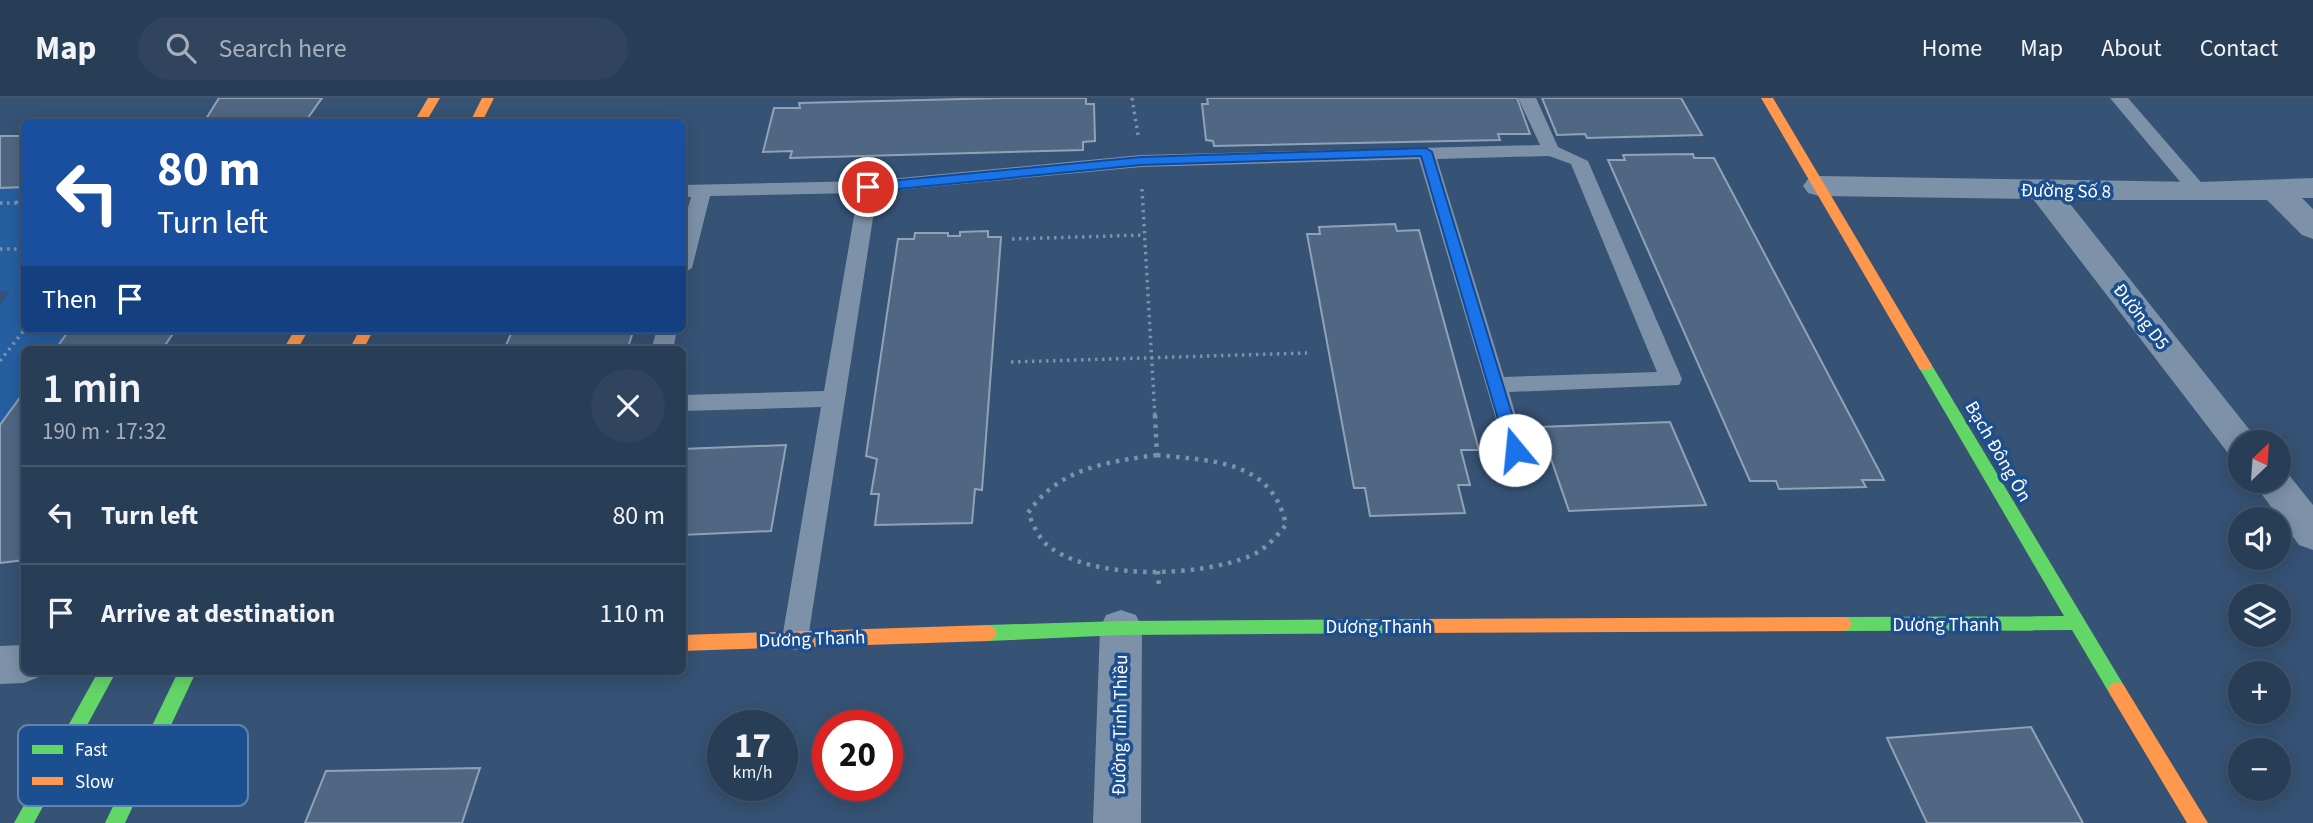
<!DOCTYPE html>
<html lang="en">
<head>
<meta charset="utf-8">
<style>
	body { margin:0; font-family:"Source Sans 3",sans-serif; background:#30455d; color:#f1f3f6; height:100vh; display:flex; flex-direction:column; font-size:26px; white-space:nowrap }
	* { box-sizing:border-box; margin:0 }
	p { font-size:23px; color:#a5aeba }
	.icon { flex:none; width:38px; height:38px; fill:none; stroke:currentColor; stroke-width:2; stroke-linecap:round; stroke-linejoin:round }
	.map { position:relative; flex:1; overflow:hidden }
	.drawer { position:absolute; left:21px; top:248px; width:665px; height:329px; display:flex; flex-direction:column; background:#283e57; border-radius:10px; box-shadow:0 4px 18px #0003,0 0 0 2px #44576d }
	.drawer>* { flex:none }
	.guide { position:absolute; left:21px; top:21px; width:665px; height:214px; border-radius:10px; box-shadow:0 4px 18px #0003,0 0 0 2px #44576d; background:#1a4fa0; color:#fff; overflow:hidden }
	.needle { width:46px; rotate:25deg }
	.tools { position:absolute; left:2228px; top:332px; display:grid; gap:14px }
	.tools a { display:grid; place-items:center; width:63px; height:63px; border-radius:50%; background:#283e57; box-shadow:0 4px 18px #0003,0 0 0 2px #44576d; font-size:35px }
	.speed { position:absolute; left:707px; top:612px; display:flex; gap:14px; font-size:35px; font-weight:700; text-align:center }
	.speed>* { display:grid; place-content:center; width:91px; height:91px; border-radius:50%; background:#283e57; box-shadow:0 4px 18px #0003,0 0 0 2px #44576d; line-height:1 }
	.speed small { font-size:18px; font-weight:400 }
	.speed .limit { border:10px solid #d22; background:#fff; color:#111 }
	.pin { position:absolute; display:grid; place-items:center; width:60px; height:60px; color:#fff; margin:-30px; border:4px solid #fff; border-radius:50%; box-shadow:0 2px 7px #0007 }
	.me { position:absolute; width:77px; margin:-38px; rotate:343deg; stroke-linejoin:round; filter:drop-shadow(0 0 5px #0008) }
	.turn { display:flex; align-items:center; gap:24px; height:147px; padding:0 21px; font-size:32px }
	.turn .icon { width:91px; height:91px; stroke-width:2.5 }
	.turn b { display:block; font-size:49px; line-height:60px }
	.then { display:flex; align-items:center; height:66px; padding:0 21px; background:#0003; gap:14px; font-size:26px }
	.round { display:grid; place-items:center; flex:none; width:74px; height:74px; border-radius:37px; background:#30455d }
	.summary { display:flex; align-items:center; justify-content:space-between; height:119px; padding:0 21px }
	h1 { font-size:42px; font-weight:600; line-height:52px }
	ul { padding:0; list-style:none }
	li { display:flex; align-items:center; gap:21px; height:98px; padding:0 21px; border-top:2px solid #44576d }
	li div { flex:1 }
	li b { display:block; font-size:26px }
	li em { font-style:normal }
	header { display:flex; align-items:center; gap:42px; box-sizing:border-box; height:98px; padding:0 35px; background:#283e57; border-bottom:2px solid #44576d }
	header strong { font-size:33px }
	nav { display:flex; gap:38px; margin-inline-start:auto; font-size:24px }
	.search { width:490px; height:63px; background:#30455d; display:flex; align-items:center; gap:18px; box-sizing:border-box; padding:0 24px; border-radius:38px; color:#a5aeba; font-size:26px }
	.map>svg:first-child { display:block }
	.green { fill:#265fa1 }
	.building { fill:#506783; stroke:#92a2b6; stroke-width:2 }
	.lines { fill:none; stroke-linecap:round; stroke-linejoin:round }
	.path-far1 { stroke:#7d92a8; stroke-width:3.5; stroke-dasharray:2.5 4.5; stroke-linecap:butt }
	.path { stroke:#7d92a8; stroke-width:4.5; stroke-dasharray:3.5 6; stroke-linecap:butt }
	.lane { fill:#7d92a8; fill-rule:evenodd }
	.street { fill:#7d92a8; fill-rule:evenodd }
	.fast { fill:#63d668; fill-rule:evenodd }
	.slow { fill:#ff974d; fill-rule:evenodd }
	.route { fill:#1a73e8; stroke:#114b97; stroke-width:2 }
	.labels { text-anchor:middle; stroke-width:7; stroke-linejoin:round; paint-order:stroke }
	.street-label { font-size:19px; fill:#fff; stroke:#1b4f8f }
	.key { fill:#1b4f8f; stroke:#5f84b1; stroke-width:2 }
	.key-label { font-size:19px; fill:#fff }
</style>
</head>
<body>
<header>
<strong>Map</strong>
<div class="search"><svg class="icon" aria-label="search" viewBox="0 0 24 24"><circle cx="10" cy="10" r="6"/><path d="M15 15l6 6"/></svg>Search here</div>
<nav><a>Home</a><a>Map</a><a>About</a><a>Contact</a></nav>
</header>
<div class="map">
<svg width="2313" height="725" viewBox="0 0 2313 725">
	<rect width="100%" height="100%" fill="#365274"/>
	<path class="green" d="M 24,89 L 24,231 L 70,231 L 55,252 L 24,252 L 24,294 L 0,327 L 0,206 L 10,193 L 0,193 L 0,90 Z"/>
	<path class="building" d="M 219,0 L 322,0 L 305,24 L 204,24 Z
		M 1004,0 L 1086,0 L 1086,6 L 1094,6 L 1095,43 L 1083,44 L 1083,52 L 790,60 L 792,53 L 763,54 L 774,10 L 800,10 L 799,5 Z
		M 1207,0 L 1517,0 L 1530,36 L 1498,36 L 1500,42 L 1214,48 L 1213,43 L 1206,42 L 1202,6 L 1208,6 Z
		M 1542,0 L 1681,0 L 1702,37 L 1587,40 L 1585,36 L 1557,37 Z
		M 0,38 L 24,38 L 24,89 L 0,90 Z
		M 1693,56 L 1694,60 L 1714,60 L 1884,382 L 1862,382 L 1866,389 L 1779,391 L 1776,383 L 1750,383 L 1608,62 L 1625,62 L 1623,57 Z
		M 1395,126 L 1397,133 L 1419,132 L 1479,352 L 1461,352 L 1470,387 L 1458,387 L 1465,415 L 1370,418 L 1365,390 L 1354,390 L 1307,136 L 1320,136 L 1319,129 Z
		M 988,133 L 988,139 L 1001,139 L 982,392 L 975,391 L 972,425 L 875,427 L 879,396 L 871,396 L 877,361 L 866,358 L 898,141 L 914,141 L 915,135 L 948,135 L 948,138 L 960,138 L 960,134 Z
		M 70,231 L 176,231 L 162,252 L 55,252 Z
		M 513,231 L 634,231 L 627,252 L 504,252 Z
		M 24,294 L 24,462 L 0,465 L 0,327 Z
		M 1670,324 L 1706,407 L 1569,413 L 1540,329 Z
		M 786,347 L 771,433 L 682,437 L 682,351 Z
		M 2031,629 L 2083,725 L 1927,725 L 1887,640 Z
		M 480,670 L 462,725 L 305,725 L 326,673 Z"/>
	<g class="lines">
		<path class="path-far1" d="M 1132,0 L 1138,37
			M 1142,91 L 1155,319
			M 0,105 L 24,105
			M 16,105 L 24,95
			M 1012,141 L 1144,137
			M 0,151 L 24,151
			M 0,263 L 25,231
			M 1011,264 L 1307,255"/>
		<path class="path" d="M 1155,317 L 1157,357
			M 1157,357 C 1213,363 1272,362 1286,427 C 1276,439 1265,452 1250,458 C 1200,479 1091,483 1047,447 C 1038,439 1033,426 1028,415 C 1059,370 1106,364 1157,357 Z
			M 1158,473 L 1159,490"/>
		<path class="lane" d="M 1518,0 L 1536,0 L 1558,49 L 1588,63 L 1682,281 L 1679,287 L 1509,294 L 1526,352 L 1523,358 L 1515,361 L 1507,358 L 1419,61 L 1141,69 L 877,94 L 808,541 L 804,549 L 795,552 L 786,549 L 782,541 L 821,309 L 682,313 L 682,297 L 824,293 L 858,95 L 710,98 L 692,170 L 682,176 L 682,131 L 691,99 L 682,99 L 682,87 L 868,83 L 1141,57 L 1540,47 ZM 1549,58 L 1571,66 L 1657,274 L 1504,279 L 1437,61 Z
			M 2110,0 L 2128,0 L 2206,90 L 2208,94 L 2206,98 L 2192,98 Z
			M 657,231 L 677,231 L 673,252 L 651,252 Z"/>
		<path class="street" d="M 1819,78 L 2199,84 L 2313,80 L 2313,100 L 2302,100 L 2313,111 L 2313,141 L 2302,137 L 2267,102 L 2067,102 L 2260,345 L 2240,345 L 2240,359 L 2228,355 L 2033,101 L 1819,98 L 1808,95 L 1803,88 L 1808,81 Z
			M 2278,370 L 2285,372 L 2313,407 L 2313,452 L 2299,447 L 2252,383 L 2278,383 Z
			M 1121,512 L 1136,517 L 1142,530 L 1141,725 L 1093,725 L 1100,530 L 1106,517 Z
			M 24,547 L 24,574 L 42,574 L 39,579 L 24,585 L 0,586 L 0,548 Z"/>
		<path class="fast" d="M 1925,263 L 1930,264 L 2123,586 L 2126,592 L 2123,598 L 2117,600 L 2111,598 L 2072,532 L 1843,533 L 1837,531 L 1834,526 L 1837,521 L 1843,519 L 2064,518 L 1918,268 Z
			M 1410,521 L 1416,523 L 1419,528 L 1416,533 L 1410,535 L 1121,537 L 988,543 L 982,540 L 979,535 L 982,530 L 988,527 L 1121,523 Z
			M 98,574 L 116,574 L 34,725 L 14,725 Z
			M 178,574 L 196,574 L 125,725 L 105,725 Z"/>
		<path class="slow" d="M 428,0 L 440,0 L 426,24 L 414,24 Z
			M 482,0 L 494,0 L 482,24 L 470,24 Z
			M 1761,0 L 1773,0 L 1930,264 L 1932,268 L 1930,272 L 1920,272 Z
			M 295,231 L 309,231 L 297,252 L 283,252 Z
			M 360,231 L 374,231 L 363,252 L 349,252 Z
			M 1843,519 L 1849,521 L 1852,526 L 1849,531 L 1843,533 L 1410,535 L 1404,533 L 1401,528 L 1404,523 L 1410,521 Z
			M 988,527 L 994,530 L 997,535 L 994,540 L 988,543 L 682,553 L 682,537 Z
			M 2117,584 L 2123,586 L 2208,725 L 2187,725 L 2111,598 L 2108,592 L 2111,586 Z"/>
	</g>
	<path class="route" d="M 1426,50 L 1432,54 L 1523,352 L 1515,358 L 1507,352 L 1421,58 L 1141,67 L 868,94 L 861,89 L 868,85 L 1141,59 Z"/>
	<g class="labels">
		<g class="street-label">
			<text transform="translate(2066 92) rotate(1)" y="7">Đường Số 8</text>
			<text transform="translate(2142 218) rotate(52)" y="7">Đường D5</text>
			<text transform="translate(1999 353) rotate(60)" y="7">Bạch Đông Ôn</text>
			<text x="1946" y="533">Dương Thanh</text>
			<text x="1379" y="535">Dương Thanh</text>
			<text transform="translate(812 540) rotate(-2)" y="7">Dương Thanh</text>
			<text transform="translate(1119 627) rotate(-89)" y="7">Đường Tinh Thiều</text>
		</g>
	</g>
	<rect x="18" y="627" width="230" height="81" rx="10" class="key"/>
	<rect x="32" y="647" width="31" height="9" fill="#63d668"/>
	<rect x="32" y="679" width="31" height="8" fill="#ff974d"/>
	<g class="key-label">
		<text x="75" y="658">Fast</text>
		<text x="75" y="690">Slow</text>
	</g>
</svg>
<div class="tools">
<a><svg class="needle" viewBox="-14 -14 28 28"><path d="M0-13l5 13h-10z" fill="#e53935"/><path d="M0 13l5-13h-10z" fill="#a5aeba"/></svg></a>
<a><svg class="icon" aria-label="sound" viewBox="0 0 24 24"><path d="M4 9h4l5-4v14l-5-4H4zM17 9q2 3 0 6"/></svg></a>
<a><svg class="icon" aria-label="layers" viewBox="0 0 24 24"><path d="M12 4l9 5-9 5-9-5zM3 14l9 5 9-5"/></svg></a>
<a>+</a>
<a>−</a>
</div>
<div class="speed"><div>17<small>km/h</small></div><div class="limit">20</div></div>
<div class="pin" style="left:868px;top:89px;background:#d93025"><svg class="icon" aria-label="arrive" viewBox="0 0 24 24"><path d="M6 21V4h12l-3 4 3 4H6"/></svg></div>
<svg class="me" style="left:1515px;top:352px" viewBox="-20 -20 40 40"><circle r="19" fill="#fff"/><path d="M0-13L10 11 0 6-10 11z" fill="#1a73e8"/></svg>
<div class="guide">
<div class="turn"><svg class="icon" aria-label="left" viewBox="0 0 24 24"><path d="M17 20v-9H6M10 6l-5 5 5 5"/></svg><div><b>80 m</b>Turn left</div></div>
<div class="then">Then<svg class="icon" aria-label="arrive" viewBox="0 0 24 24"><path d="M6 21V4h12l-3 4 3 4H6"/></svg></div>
</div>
<section class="drawer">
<div class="summary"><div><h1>1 min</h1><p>190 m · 17:32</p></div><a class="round"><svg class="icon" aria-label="close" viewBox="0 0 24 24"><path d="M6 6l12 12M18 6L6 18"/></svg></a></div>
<ul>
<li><svg class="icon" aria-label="left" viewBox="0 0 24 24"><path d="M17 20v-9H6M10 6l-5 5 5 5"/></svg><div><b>Turn left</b></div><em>80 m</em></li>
<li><svg class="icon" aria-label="arrive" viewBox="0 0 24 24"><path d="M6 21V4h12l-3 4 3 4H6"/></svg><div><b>Arrive at destination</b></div><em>110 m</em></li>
</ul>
</section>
</div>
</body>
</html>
